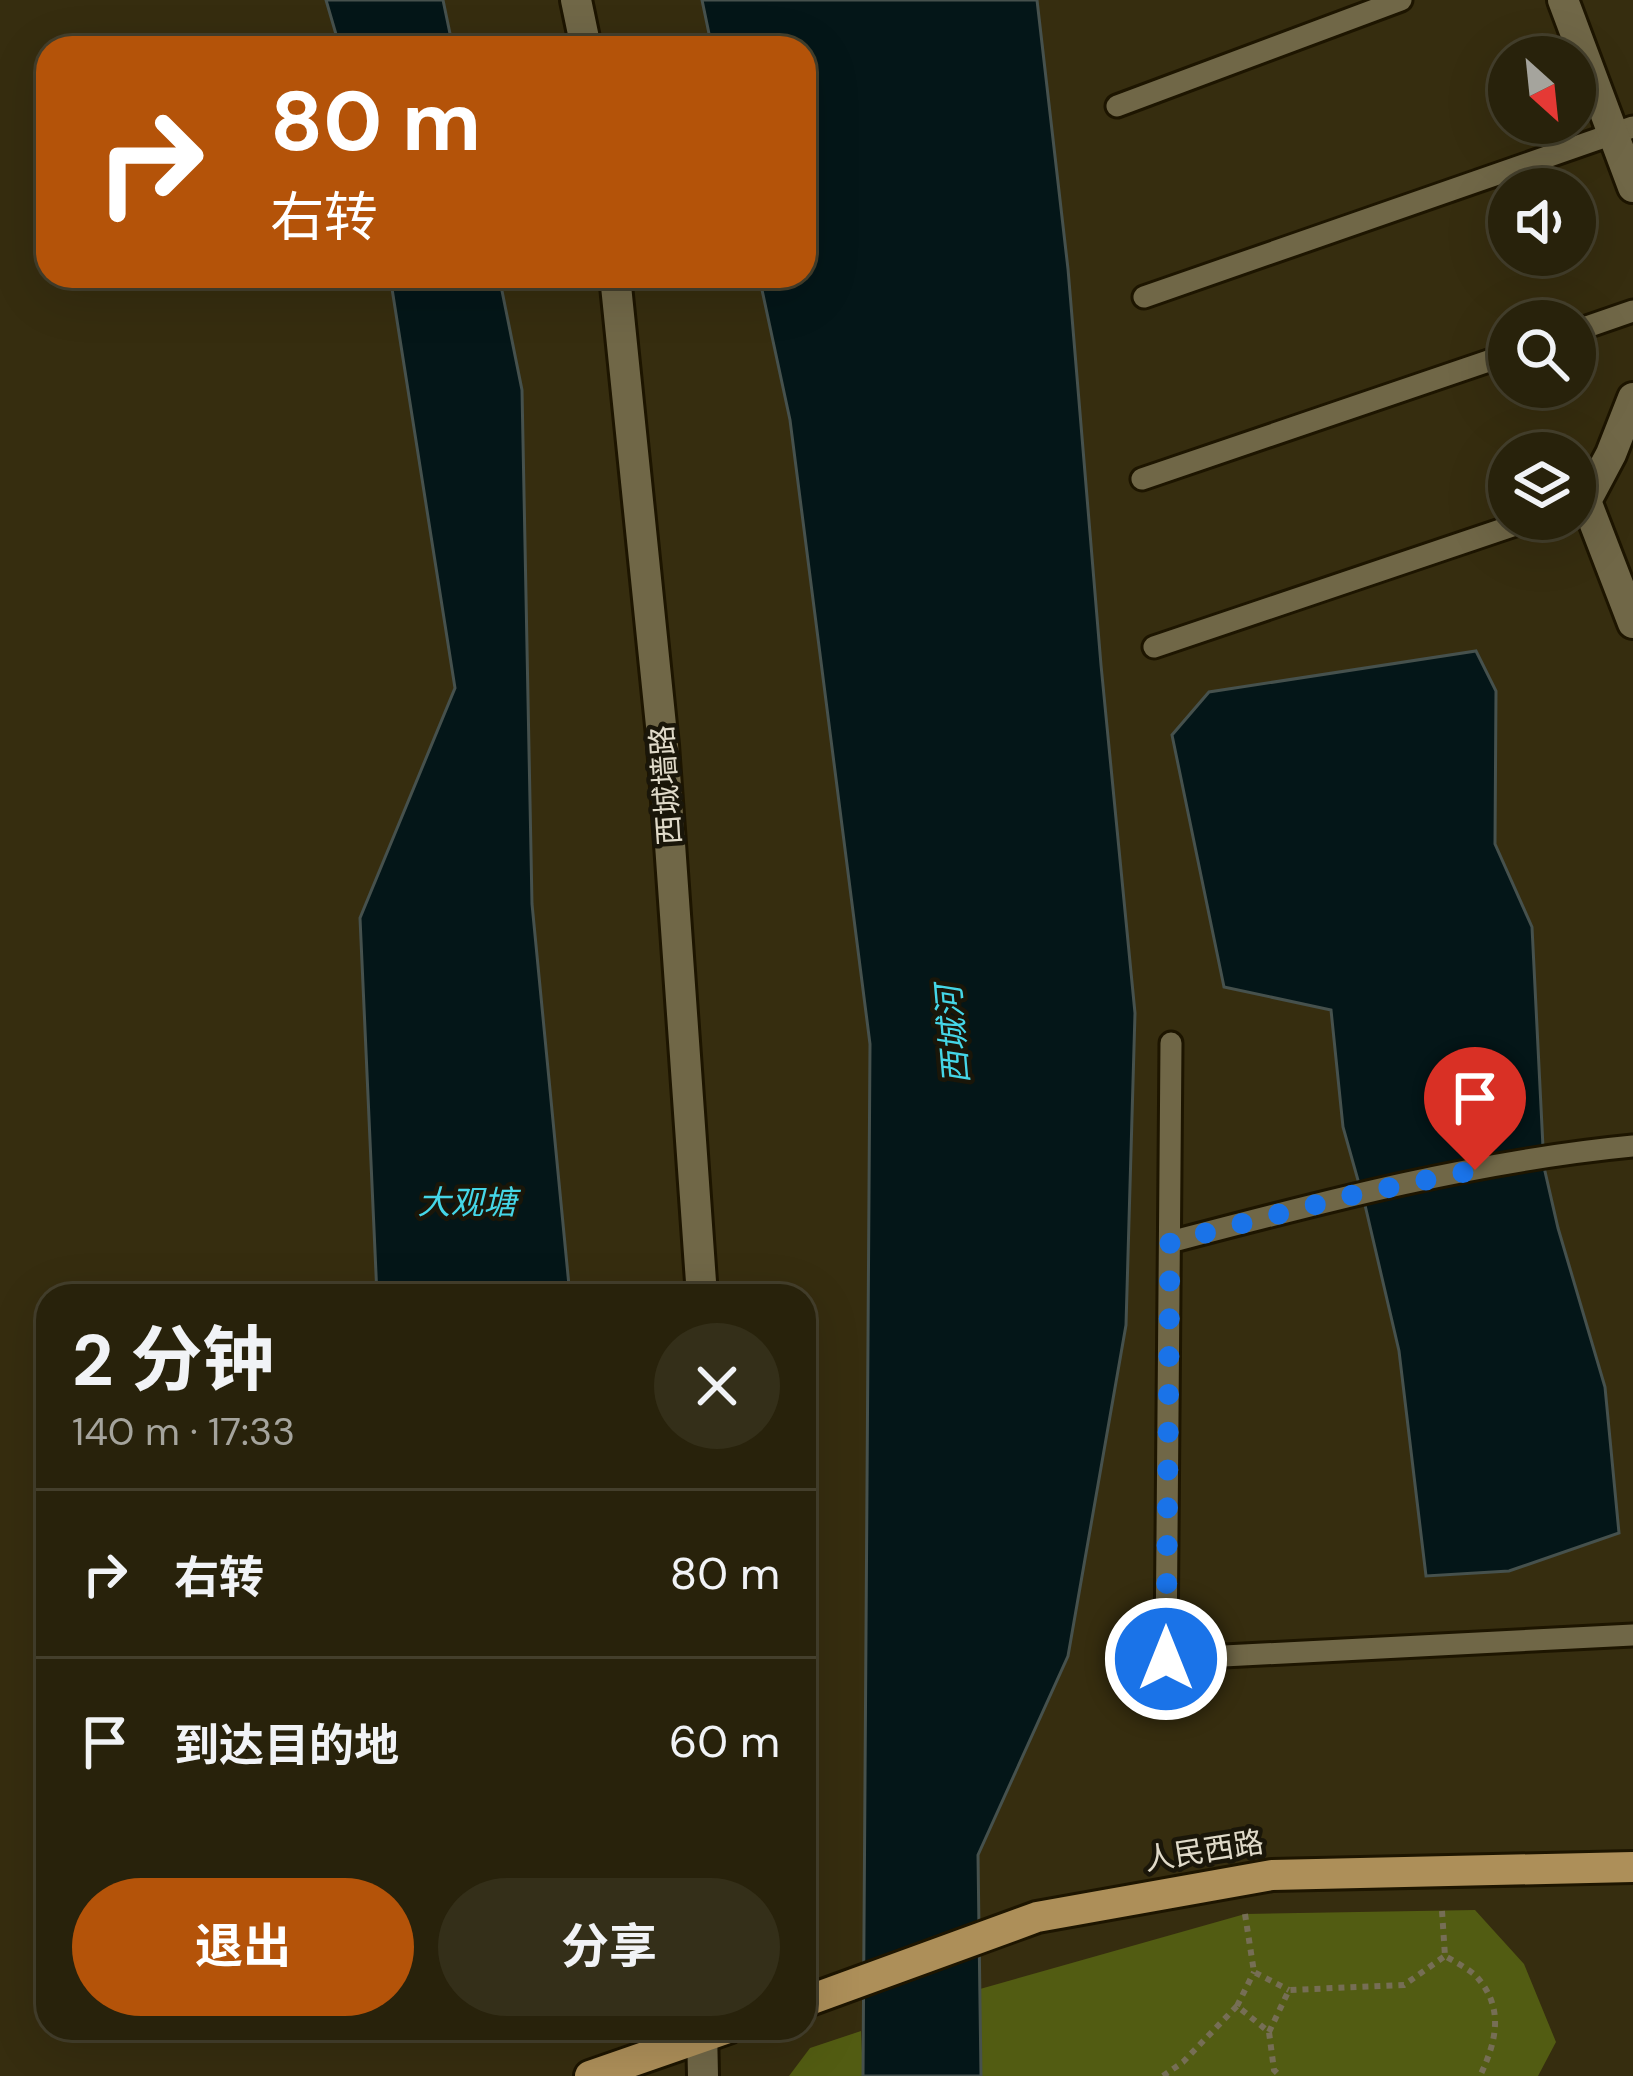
<!DOCTYPE html>
<html lang="zh">
<head>
<meta charset="utf-8">
<style>
	body { margin:0; font-family:"DM Sans","Noto Sans SC",sans-serif; background:#342f19; color:#f1f3f6; height:100vh; display:flex; flex-direction:column; font-size:45px; white-space:nowrap }
	* { box-sizing:border-box; margin:0 }
	p { font-size:39px; color:#a5a49d }
	.icon { flex:none; width:66px; height:66px; fill:none; stroke:currentColor; stroke-width:2; stroke-linecap:round; stroke-linejoin:round }
	.map { position:relative; flex:1; overflow:hidden }
	.panel { position:absolute; left:36px; top:1284px; width:780px; height:756px; display:flex; flex-direction:column; background:#28220b; border-radius:36px; box-shadow:0 12px 48px #0002,0 0 0 3px #443f2c }
	.panel>* { flex:none }
	.banner { position:absolute; left:36px; top:36px; width:780px; height:252px; border-radius:36px; box-shadow:0 12px 48px #0002,0 0 0 3px #443f2c; background:#b45309; color:#fff; overflow:hidden }
	.needle { width:78px; rotate:153deg }
	.controls { position:absolute; left:1488px; top:36px; display:grid; gap:24px }
	.controls a { display:grid; place-items:center; width:108px; height:108px; border-radius:50%; background:#28220b; box-shadow:0 12px 48px #0002,0 0 0 3px #443f2c; font-size:60px }
	.pin { position:absolute; display:grid; place-items:center; width:102px; height:102px; color:#fff; margin:-123px -51px; border-radius:50% 50% 50% 0; rotate:-45deg; box-shadow:0 0 12px #0007 }
	.pin .icon { rotate:45deg }
	.me { position:absolute; width:132px; margin:-66px; rotate:0deg; stroke-linejoin:round; filter:drop-shadow(0 0 9px #0008) }
	.turn { display:flex; align-items:center; gap:42px; height:252px; padding:0 36px; font-size:54px }
	.turn .icon { width:156px; height:156px; stroke-width:2.5 }
	.turn b { display:block; font-size:84px; line-height:102px }
	.round { display:grid; place-items:center; flex:none; width:126px; height:126px; border-radius:63px; background:#342f19 }
	.overview { display:flex; align-items:center; justify-content:space-between; height:204px; padding:0 36px }
	h1 { font-size:72px; font-weight:700; line-height:90px }
	.action { display:flex; gap:24px; margin-top:auto; padding:24px 36px }
	.action a { flex:1; height:138px; border-radius:72px; background:#b45309; color:#fff; font-size:48px; font-weight:700; line-height:138px; text-align:center }
	.action a+a { background:#342f19; color:#f1f3f6 }
	ul { padding:0; list-style:none }
	li { display:flex; align-items:center; gap:36px; height:168px; padding:0 36px; border-top:3px solid #443f2c }
	li div { flex:1 }
	li b { display:block; font-size:45px }
	li em { font-style:normal }
	.map>svg:first-child { display:block }
	.green { fill:#525c12 }
	.water { fill:#041618; stroke:#46514d; stroke-width:3 }
	.lines { fill:none; stroke-linecap:round; stroke-linejoin:round }
	.service-casing { stroke:#1d1500; stroke-width:27 }
	.minor-casing { stroke:#1d1500; stroke-width:36 }
	.tertiary-casing { stroke:#1d1500; stroke-width:36 }
	.primary-casing { stroke:#1d1500; stroke-width:36 }
	.path { stroke:#766e55; stroke-width:6; stroke-dasharray:6 6; stroke-linecap:butt }
	.service { stroke:#706747; stroke-width:21 }
	.minor { stroke:#706747; stroke-width:30 }
	.tertiary { stroke:#706747; stroke-width:30 }
	.primary { stroke:#ad8f59; stroke-width:30 }
	.route { stroke:#1a73e8; stroke-width:21; stroke-dasharray:0 37.8 }
	.labels { text-anchor:middle; stroke-width:9; stroke-linejoin:round; paint-order:stroke }
	.street-label { font-size:30px; fill:#e0dac9; stroke:#1a1609 }
	.water-label { font-size:33px; font-style:italic; fill:#45d6e7; stroke:#1a1609 }
</style>
</head>
<body>
<div class="map">
<svg width="1633" height="2076" viewBox="0 0 1633 2076">
	<rect width="100%" height="100%" fill="#362d0f"/>
	<path class="green" d="M 1475,1910 L 1524,1964 L 1556,2042 L 1538,2076 L 981,2076 L 980,1989 L 1245,1914 Z
		M 861,2031 L 863,2076 L 789,2076 L 810,2048 Z"/>
	<path class="water" d="M 326,0 L 443,0 L 453,48 L 340,48 Z
		M 702,0 L 1037,0 L 1068,269 L 1101,665 L 1135,1013 L 1126,1325 L 1068,1656 L 978,1855 L 981,2076 L 863,2076 L 870,1044 L 790,420 L 759,276 L 804,276 L 804,48 L 712,48 Z
		M 390,276 L 499,276 L 522,390 L 532,904 L 570,1296 L 377,1296 L 360,918 L 455,688 Z
		M 1476,651 L 1496,691 L 1495,844 L 1532,927 L 1544,1167 L 1558,1228 L 1605,1387 L 1619,1533 L 1509,1571 L 1426,1576 L 1399,1351 L 1365,1205 L 1343,1127 L 1331,1010 L 1224,987 L 1172,735 L 1209,692 Z"/>
	<g class="lines">
		<g class="service-casing">
			<path id="service" d="M 1117,106 L 1401,0
				M 1144,297 L 1633,127
				M 1575,331 L 1633,311
				M 1142,479 L 1509,354
				M 1154,647 L 1533,519
				M 1171,1043 L 1166,1659 L 1633,1635
				M 1170,1242 C 1322,1202 1476,1161 1633,1146"/>
		</g>
		<g class="minor-casing">
			<path id="minor" d="M 1563,0 L 1633,187
				M 1633,398 L 1611,454 L 1586,501 L 1633,623"/>
		</g>
		<g class="tertiary-casing">
			<path id="tertiary" d="M 576,0 L 586,48
				M 615,276 L 663,745 L 702,1296
				M 702,2028 L 703,2076"/>
		</g>
		<g class="primary-casing">
			<path id="primary" d="M 804,2002 L 1037,1917 L 1272,1875 L 1633,1867
				M 590,2076 L 728,2028"/>
		</g>
		<path class="path" d="M 1442,1911 L 1445,1956 C 1455,1962 1469,1969 1477,1977 C 1505,2009 1496,2042 1480,2076
			M 1245,1914 L 1254,1972 L 1289,1990
			M 1237,2006 L 1254,1972
			M 1269,2032 L 1289,1990 L 1404,1985 L 1445,1956
			M 1163,2076 L 1183,2062 L 1237,2006 L 1269,2032 L 1274,2070 L 1280,2076"/>
		<use href="#service" class="service"/>
		<use href="#minor" class="minor"/>
		<use href="#tertiary" class="tertiary"/>
		<use href="#primary" class="primary"/>
	</g>
	<g class="lines">
		<path class="route" d="M 1166,1659 L 1170,1242 L 1353,1195 L 1475,1170"/>
	</g>
	<g class="labels">
		<g class="street-label">
			<text transform="translate(666 785) rotate(-94)" y="10">西城墙路</text>
			<text transform="translate(1204 1851) rotate(-9)" y="10">人民西路</text>
		</g>
		<g class="water-label">
			<text transform="translate(952 1035) rotate(-95)" y="12">西城河</text>
			<text x="467" y="1214">大观塘</text>
		</g>
	</g>
</svg>
<div class="controls">
<a><svg class="needle" viewBox="-14 -14 28 28"><path d="M0-13l5 13h-10z" fill="#e53935"/><path d="M0 13l5-13h-10z" fill="#a5a49d"/></svg></a>
<a><svg class="icon" aria-label="sound" viewBox="0 0 24 24"><path d="M4 9h4l5-4v14l-5-4H4zM17 9q2 3 0 6"/></svg></a>
<a><svg class="icon" aria-label="search" viewBox="0 0 24 24"><circle cx="10" cy="10" r="6"/><path d="M15 15l6 6"/></svg></a>
<a><svg class="icon" aria-label="layers" viewBox="0 0 24 24"><path d="M12 4l9 5-9 5-9-5zM3 14l9 5 9-5"/></svg></a>
</div>
<div class="pin" style="left:1475px;top:1170px;background:#d93025"><svg class="icon" aria-label="arrive" viewBox="0 0 24 24"><path d="M6 21V4h12l-3 4 3 4H6"/></svg></div>
<svg class="me" style="left:1166px;top:1659px" viewBox="-20 -20 40 40"><circle r="17" fill="#1a73e8" stroke="#fff" stroke-width="3"/><path d="M0-11L8 9 0 5-8 9z" fill="#fff"/></svg>
<div class="banner">
<div class="turn"><svg class="icon" aria-label="right" viewBox="0 0 24 24"><path d="M7 20v-9h11M14 6l5 5-5 5"/></svg><div><b>80 m</b>右转</div></div>
</div>
<section class="panel">
<div class="overview"><div><h1>2 分钟</h1><p>140 m · 17:33</p></div><a class="round"><svg class="icon" aria-label="close" viewBox="0 0 24 24"><path d="M6 6l12 12M18 6L6 18"/></svg></a></div>
<ul>
<li><svg class="icon" aria-label="right" viewBox="0 0 24 24"><path d="M7 20v-9h11M14 6l5 5-5 5"/></svg><div><b>右转</b></div><em>80 m</em></li>
<li><svg class="icon" aria-label="arrive" viewBox="0 0 24 24"><path d="M6 21V4h12l-3 4 3 4H6"/></svg><div><b>到达目的地</b></div><em>60 m</em></li>
</ul>
<div class="action"><a>退出</a><a>分享</a></div>
</section>
</div>
</body>
</html>
